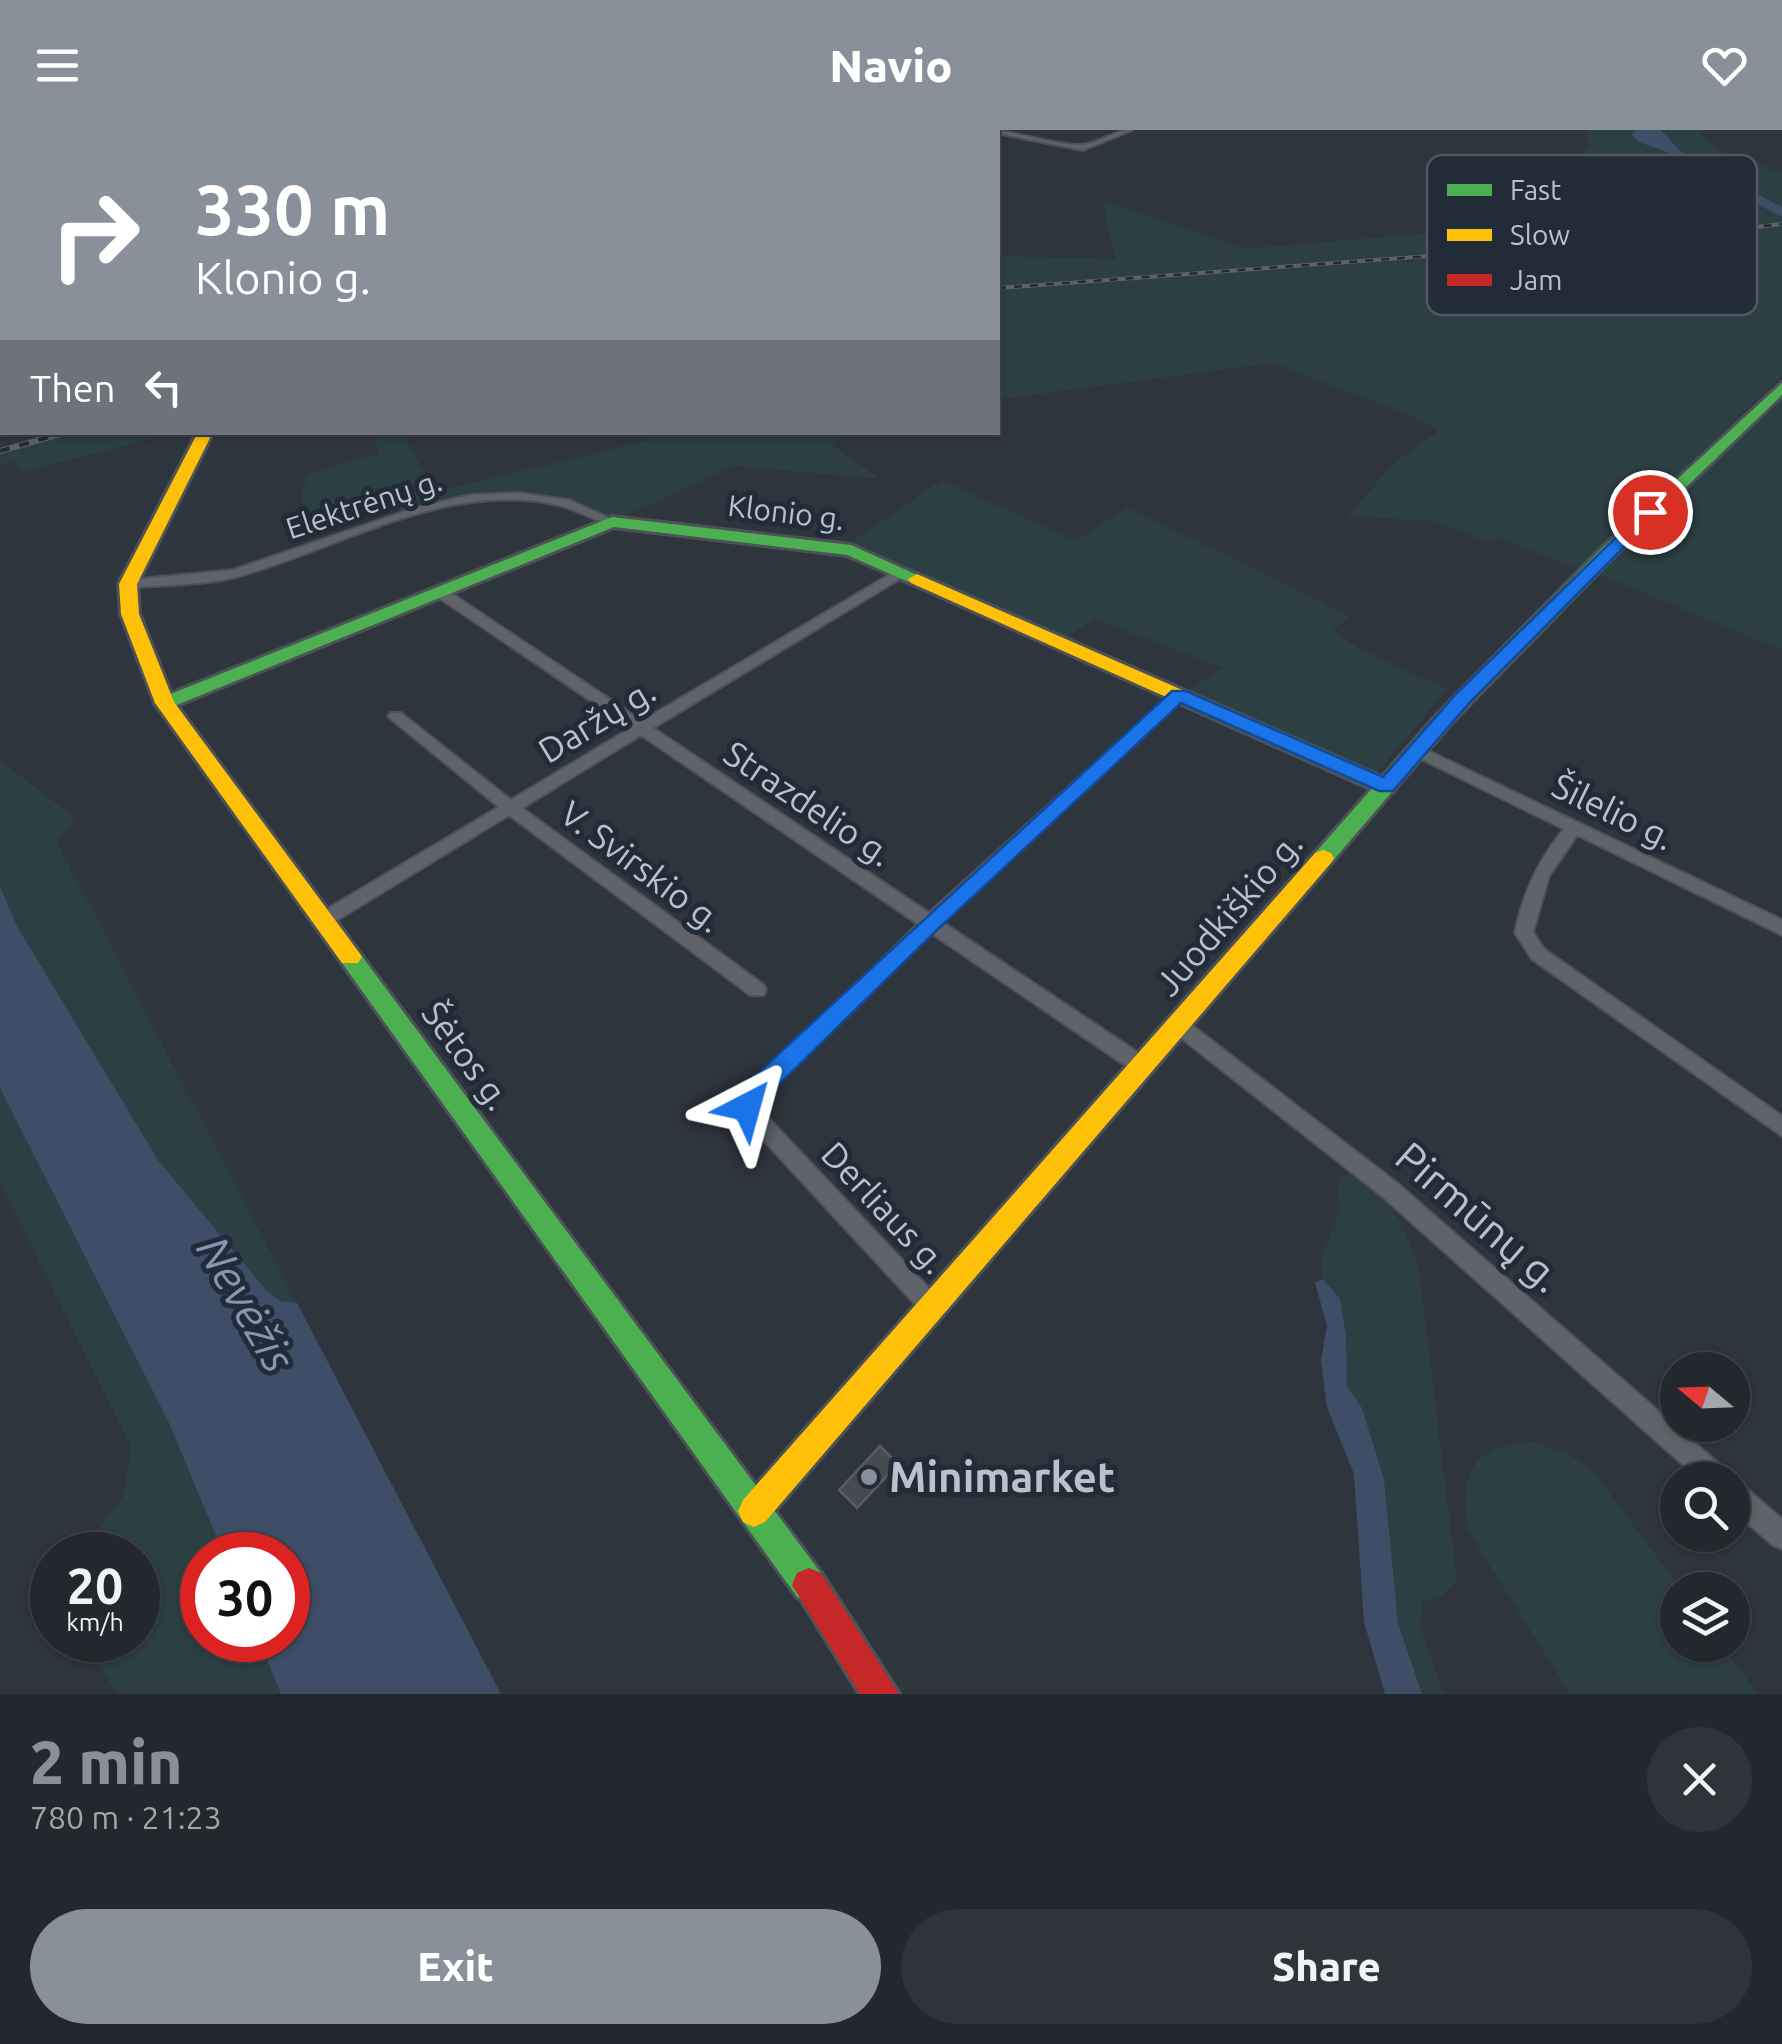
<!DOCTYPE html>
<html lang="en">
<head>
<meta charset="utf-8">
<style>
	body { margin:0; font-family:Ubuntu,sans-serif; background:#2f343a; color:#f1f3f6; height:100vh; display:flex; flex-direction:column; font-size:38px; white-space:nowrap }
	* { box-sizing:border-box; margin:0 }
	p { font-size:32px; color:#a3a6aa }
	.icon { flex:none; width:55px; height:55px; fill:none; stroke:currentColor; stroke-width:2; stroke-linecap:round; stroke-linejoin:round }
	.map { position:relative; height:1564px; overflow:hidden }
	.details { display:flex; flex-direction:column; background:#23282e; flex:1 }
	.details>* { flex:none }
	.top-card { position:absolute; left:0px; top:0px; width:1000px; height:305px; box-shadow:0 2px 8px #0004,0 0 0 2px #40444a; background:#8a909a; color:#fff; overflow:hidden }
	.needle { width:65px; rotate:289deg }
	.tools { position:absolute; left:1660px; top:1222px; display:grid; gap:20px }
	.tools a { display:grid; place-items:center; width:90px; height:90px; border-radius:50%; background:#23282e; box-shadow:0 2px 8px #0004,0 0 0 2px #40444a; font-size:50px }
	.speed { position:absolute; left:30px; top:1402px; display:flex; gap:20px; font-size:50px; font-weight:700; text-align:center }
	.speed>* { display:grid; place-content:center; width:130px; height:130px; border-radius:50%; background:#23282e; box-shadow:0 2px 8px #0004,0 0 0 2px #40444a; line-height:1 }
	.speed small { font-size:25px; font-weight:400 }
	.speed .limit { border:15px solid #d22; background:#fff; color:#111 }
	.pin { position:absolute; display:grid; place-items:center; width:85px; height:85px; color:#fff; margin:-42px; border:5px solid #fff; border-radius:50%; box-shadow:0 2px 10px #0007 }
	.me { position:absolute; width:110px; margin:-55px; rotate:39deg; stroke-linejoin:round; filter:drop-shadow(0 0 8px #0008) }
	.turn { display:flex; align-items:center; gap:35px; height:210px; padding:0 30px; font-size:45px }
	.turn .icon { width:130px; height:130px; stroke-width:2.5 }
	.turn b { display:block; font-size:70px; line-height:85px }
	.then { display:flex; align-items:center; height:95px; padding:0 30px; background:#0003; gap:20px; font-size:38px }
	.round { display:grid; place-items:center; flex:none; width:105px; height:105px; border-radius:52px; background:#2f343a }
	.summary { display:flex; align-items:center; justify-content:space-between; height:170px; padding:0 30px }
	h1 { font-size:60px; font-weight:800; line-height:75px; color:#8a909a }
	.action { display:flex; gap:20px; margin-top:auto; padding:20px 30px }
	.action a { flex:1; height:115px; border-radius:60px; background:#8a909a; color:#fff; font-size:40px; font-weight:800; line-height:115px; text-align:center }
	.action a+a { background:#2f343a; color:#f1f3f6 }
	header { display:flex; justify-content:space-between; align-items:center; height:130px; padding:0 30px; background:#8a909a; color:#fff; font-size:45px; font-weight:800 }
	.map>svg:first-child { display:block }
	.green { fill:#2c3f43 }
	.water { fill:#3e4e67 }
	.building { fill:#464b52; stroke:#585c64; stroke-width:2.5 }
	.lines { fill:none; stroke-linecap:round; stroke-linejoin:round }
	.street-casing { stroke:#4d5158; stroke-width:4 }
	.fast-casing { stroke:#4d5158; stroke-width:6 }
	.slow-casing { stroke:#4d5158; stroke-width:6 }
	.jam-casing { stroke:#4d5158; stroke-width:6 }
	.street { fill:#60636a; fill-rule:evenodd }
	.fast { fill:#4caf50; fill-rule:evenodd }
	.slow { fill:#ffc107; fill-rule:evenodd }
	.jam { fill:#c62828; fill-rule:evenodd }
	.rail-far1-casing { stroke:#5e6268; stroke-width:4 }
	.rail-casing { stroke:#5e6268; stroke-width:6 }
	.rail-far1 { stroke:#222b38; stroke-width:2.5; stroke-dasharray:8; stroke-linecap:butt }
	.rail { stroke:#222b38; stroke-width:4; stroke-dasharray:10; stroke-linecap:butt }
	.route { fill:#1a73e8; stroke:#114b97; stroke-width:2.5 }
	.poi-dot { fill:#8a909a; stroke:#222b38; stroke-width:4 }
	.labels { text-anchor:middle; stroke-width:10; stroke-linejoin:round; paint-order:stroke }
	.far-street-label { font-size:30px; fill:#bbc1cc; stroke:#222b38 }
	.street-label { font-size:35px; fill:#bbc1cc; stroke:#222b38 }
	.near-street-label { font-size:42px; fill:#bbc1cc; stroke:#222b38 }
	.near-poi-label { font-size:42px; font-weight:bold; fill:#bbc1cc; stroke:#222b38; text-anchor:start }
	.near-water-label { font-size:45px; font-style:italic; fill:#8497b2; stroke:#222b38 }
	.key { fill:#222b38; stroke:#505864; stroke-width:2.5 }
	.key-label { font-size:28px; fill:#bbc1cc }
</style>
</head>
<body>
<header><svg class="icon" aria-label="menu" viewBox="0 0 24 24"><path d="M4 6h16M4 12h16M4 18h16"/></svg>Navio<svg class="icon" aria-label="heart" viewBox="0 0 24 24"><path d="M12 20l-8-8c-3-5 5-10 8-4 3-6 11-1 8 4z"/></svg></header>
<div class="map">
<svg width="1782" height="1564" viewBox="0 0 1782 1564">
	<rect width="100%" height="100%" fill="#2f353d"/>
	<path class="green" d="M 1586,0 L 1636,0 L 1641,13 L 1664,20 L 1695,44 L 1782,87 L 1782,93 L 1521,119 L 998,156 L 998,126 L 1116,129 L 1102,70 L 1244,119 L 1651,84 L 1656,79 L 1579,28 L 1589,14 Z
		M 1661,0 L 1703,0 L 1699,5 L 1728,24 L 1782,43 L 1782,77 L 1684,25 Z
		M 1782,95 L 1782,246 L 1578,439 L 1499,408 L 1489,412 L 1433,391 L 1348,386 L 1392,335 L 1438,301 L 1424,291 L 1273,233 L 1008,268 L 998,265 L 998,159 L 1527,122 Z
		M 1782,266 L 1782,520 L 1603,446 L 1600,442 L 1604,436 Z
		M 72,302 L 171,302 L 171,303 L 24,342 L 13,331 L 0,335 L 0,324 Z
		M 372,302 L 402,303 L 436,362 L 650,310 L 645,302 L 851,303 L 830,314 L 881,349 L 734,336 L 612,392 L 571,372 L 466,369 L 402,383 L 391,369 L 327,386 L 303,379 L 302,362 L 308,344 L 379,323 Z
		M 942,350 L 1075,411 L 1128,377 L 1350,487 L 1333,500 L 1359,519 L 1447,559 L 1378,642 L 1361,641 L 1179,565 L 1224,538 L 1095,489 L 1058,512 L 841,419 Z
		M 0,630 L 75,688 L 57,712 L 297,1173 L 280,1171 L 266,1160 L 158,1030 L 17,796 L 0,756 Z
		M 0,958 L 169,1293 L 224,1425 L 202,1425 L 202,1510 L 259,1510 L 281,1564 L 117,1564 L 84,1510 L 138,1510 L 138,1425 L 77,1425 L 123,1367 L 131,1317 L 0,1052 Z
		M 1343,1045 C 1388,1053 1408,1102 1419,1141 L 1457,1450 L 1444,1465 L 1423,1471 L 1419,1494 L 1444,1564 L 1422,1564 L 1398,1493 L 1384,1349 L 1362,1278 L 1347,1256 L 1346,1204 L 1340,1170 L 1323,1149 L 1320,1132 L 1341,1077 L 1337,1058 Z
		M 1533,1312 L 1566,1323 L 1592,1339 L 1681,1460 L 1678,1460 L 1678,1515 L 1722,1515 L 1758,1564 L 1570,1564 L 1468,1400 C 1458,1344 1473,1314 1533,1312 Z"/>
	<path class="water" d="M 1636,0 L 1661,0 L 1684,25 L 1782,77 L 1782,87 L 1666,27 L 1669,24 C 1657,15 1640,17 1632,5 Z
		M 0,756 L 17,796 L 158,1030 L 266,1160 L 280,1171 L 297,1173 L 501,1564 L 281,1564 L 259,1510 L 288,1510 L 288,1425 L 224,1425 L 169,1293 L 0,958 Z
		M 1323,1149 L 1340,1169 L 1346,1204 L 1347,1256 L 1362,1278 L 1384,1349 L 1398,1493 L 1422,1564 L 1385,1564 L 1364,1492 L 1354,1344 L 1327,1277 L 1321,1230 L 1327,1195 L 1315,1153 Z"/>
	<path class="building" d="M 880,1316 L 898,1334 L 857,1378 L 839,1360 Z"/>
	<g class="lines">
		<g class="street-casing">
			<path id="street" d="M 981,0 C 1014,0 1045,13 1078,15 C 1096,16 1113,0 1132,0 L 1083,20 Z
				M 518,363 L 569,370 L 618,392 L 612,396 C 595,390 579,381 562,376 C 453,348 344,416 243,445 C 206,456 166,454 128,458 L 121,454 L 128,450 L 233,440 L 418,377 L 470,365 Z
				M 901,438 L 906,439 L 906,445 L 653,598 L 929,783 L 1174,562 L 1184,562 L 1186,565 L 942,792 L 1149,930 L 1152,936 L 1149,942 L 1142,944 L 1135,942 L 931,803 L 758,974 L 759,978 L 941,1171 L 944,1178 L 941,1185 L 933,1189 L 925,1185 L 743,988 L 738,971 L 918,794 L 641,605 L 522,678 L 764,855 L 766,860 L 764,865 L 750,865 L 509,685 L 329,795 L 323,796 L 314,790 L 317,785 L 499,677 L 391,589 L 388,586 L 391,583 L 401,583 L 511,670 L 631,598 L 435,465 L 435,459 L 445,459 L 642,591 Z
				M 1418,616 L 1782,790 L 1782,805 L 1577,705 L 1549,746 L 1533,802 L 1544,819 L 1782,986 L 1782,1006 L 1532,829 L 1515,803 C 1523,763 1538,730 1564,699 L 1413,625 L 1410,621 Z
				M 1178,888 L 1185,890 L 1397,1053 L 1727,1341 L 1730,1350 L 1700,1350 L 1383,1067 L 1171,900 L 1169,895 L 1171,890 Z
				M 1732,1351 L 1741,1354 L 1782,1389 L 1782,1419 L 1773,1415 L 1732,1380 Z"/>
		</g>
		<g class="fast-casing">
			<path id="fast" d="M 56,0 L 67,0 L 68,2 L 58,2 Z
				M 1782,253 L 1782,265 L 1611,429 L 1451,593 L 1331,733 L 1315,733 L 1312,728 L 1315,723 L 1437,585 L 1599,421 Z
				M 612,387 L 851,415 L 926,449 L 917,454 L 911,453 L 847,425 L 614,397 L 172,577 L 165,579 L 155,573 L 158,569 Z
				M 350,818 L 358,821 L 821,1443 L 826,1455 L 821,1467 L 809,1472 L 797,1467 L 342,833 L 338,827 L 342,821 Z"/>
		</g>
		<g class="slow-casing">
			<path id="slow" d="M 198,302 L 213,302 L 137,454 L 139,484 L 174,572 L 358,821 L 362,827 L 358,833 L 342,833 L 155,573 L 121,484 L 119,454 Z
				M 917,444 L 1393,652 L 1396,657 L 1393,662 L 1379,662 L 911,453 L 908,449 Z
				M 1323,720 L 1331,723 L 1334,728 L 1331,733 L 765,1392 L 754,1397 L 743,1392 L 738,1381 L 743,1370 L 1315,723 Z"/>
		</g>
		<g class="jam-casing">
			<path id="jam" d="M 809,1438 L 821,1443 L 899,1564 L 860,1564 L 792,1455 L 797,1443 Z"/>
		</g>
		<use href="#street" class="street"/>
		<use href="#fast" class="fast"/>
		<use href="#slow" class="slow"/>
		<use href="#jam" class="jam"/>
		<g class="rail-far1-casing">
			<path id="rail-far1" d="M 998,158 L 1632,111 L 1782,94"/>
		</g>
		<g class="rail-casing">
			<path id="rail" d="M 0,321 L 67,302"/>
		</g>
		<use href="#rail-far1" class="rail-far1"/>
		<use href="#rail" class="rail"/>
	</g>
	<path class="route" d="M 1645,379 L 1659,382 L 1470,572 L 1393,661 L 1379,661 L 1181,573 L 938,799 L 764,969 L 756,985 L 747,988 L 738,985 L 734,977 L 745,955 L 1172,561 L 1186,561 L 1383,647 L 1456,564 Z"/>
	<circle class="poi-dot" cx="869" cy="1347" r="10"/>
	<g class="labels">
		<g class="far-street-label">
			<text transform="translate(364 375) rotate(-18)" y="10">Elektrėnų g.</text>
			<text transform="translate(786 383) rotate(7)" y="10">Klonio g.</text>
		</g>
		<g class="street-label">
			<text transform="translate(597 591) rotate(-31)" y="12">Daržų g.</text>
			<text transform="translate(808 674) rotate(34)" y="12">Strazdelio g.</text>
			<text transform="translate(1613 682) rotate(26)" y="12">Šilelio g.</text>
			<text transform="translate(641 737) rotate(37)" y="12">V. Svirskio g.</text>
			<text transform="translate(1229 784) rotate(-49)" y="12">Juodkiškio g.</text>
			<text transform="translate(466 926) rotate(54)" y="12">Šėtos g.</text>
			<text transform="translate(884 1078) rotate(47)" y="12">Derliaus g.</text>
		</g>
		<g class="near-street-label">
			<text transform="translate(1479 1087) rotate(41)" y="15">Pirmūnų g.</text>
		</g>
		<g class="near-poi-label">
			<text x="889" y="1362">Minimarket</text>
		</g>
		<g class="near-water-label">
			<text transform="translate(246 1174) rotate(60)" y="16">Nevėžis</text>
		</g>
	</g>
	<rect x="1427" y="25" width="330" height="160" rx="15" class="key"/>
	<rect x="1447" y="54" width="45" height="12" fill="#4caf50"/>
	<rect x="1447" y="99" width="45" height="12" fill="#ffc107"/>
	<rect x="1447" y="144" width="45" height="12" fill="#c62828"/>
	<g class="key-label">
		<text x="1510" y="70">Fast</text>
		<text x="1510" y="115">Slow</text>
		<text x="1510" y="160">Jam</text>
	</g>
</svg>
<div class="tools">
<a><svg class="needle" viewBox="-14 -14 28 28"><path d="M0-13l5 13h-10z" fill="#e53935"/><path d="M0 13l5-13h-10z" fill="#a3a6aa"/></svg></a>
<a><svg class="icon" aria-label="search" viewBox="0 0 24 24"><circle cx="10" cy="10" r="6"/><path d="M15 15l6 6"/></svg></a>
<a><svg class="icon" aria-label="layers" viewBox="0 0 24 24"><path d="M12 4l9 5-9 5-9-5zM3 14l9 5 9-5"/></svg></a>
</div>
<div class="speed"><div>20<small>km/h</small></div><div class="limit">30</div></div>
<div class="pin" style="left:1650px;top:382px;background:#d93025"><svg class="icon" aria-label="arrive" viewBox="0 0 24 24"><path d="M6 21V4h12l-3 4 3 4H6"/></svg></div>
<svg class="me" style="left:747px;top:977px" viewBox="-20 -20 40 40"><path d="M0-17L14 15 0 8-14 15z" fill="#1a73e8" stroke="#fff" stroke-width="4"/></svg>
<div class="top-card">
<div class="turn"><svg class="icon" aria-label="right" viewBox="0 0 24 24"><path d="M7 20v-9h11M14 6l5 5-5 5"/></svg><div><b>330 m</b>Klonio g.</div></div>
<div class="then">Then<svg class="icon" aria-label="left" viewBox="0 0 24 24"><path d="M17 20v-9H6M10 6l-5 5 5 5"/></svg></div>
</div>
</div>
<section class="details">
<div class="summary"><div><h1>2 min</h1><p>780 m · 21:23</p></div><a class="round"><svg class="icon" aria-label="close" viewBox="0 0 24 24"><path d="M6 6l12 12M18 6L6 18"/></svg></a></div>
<div class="action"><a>Exit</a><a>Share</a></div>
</section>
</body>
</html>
